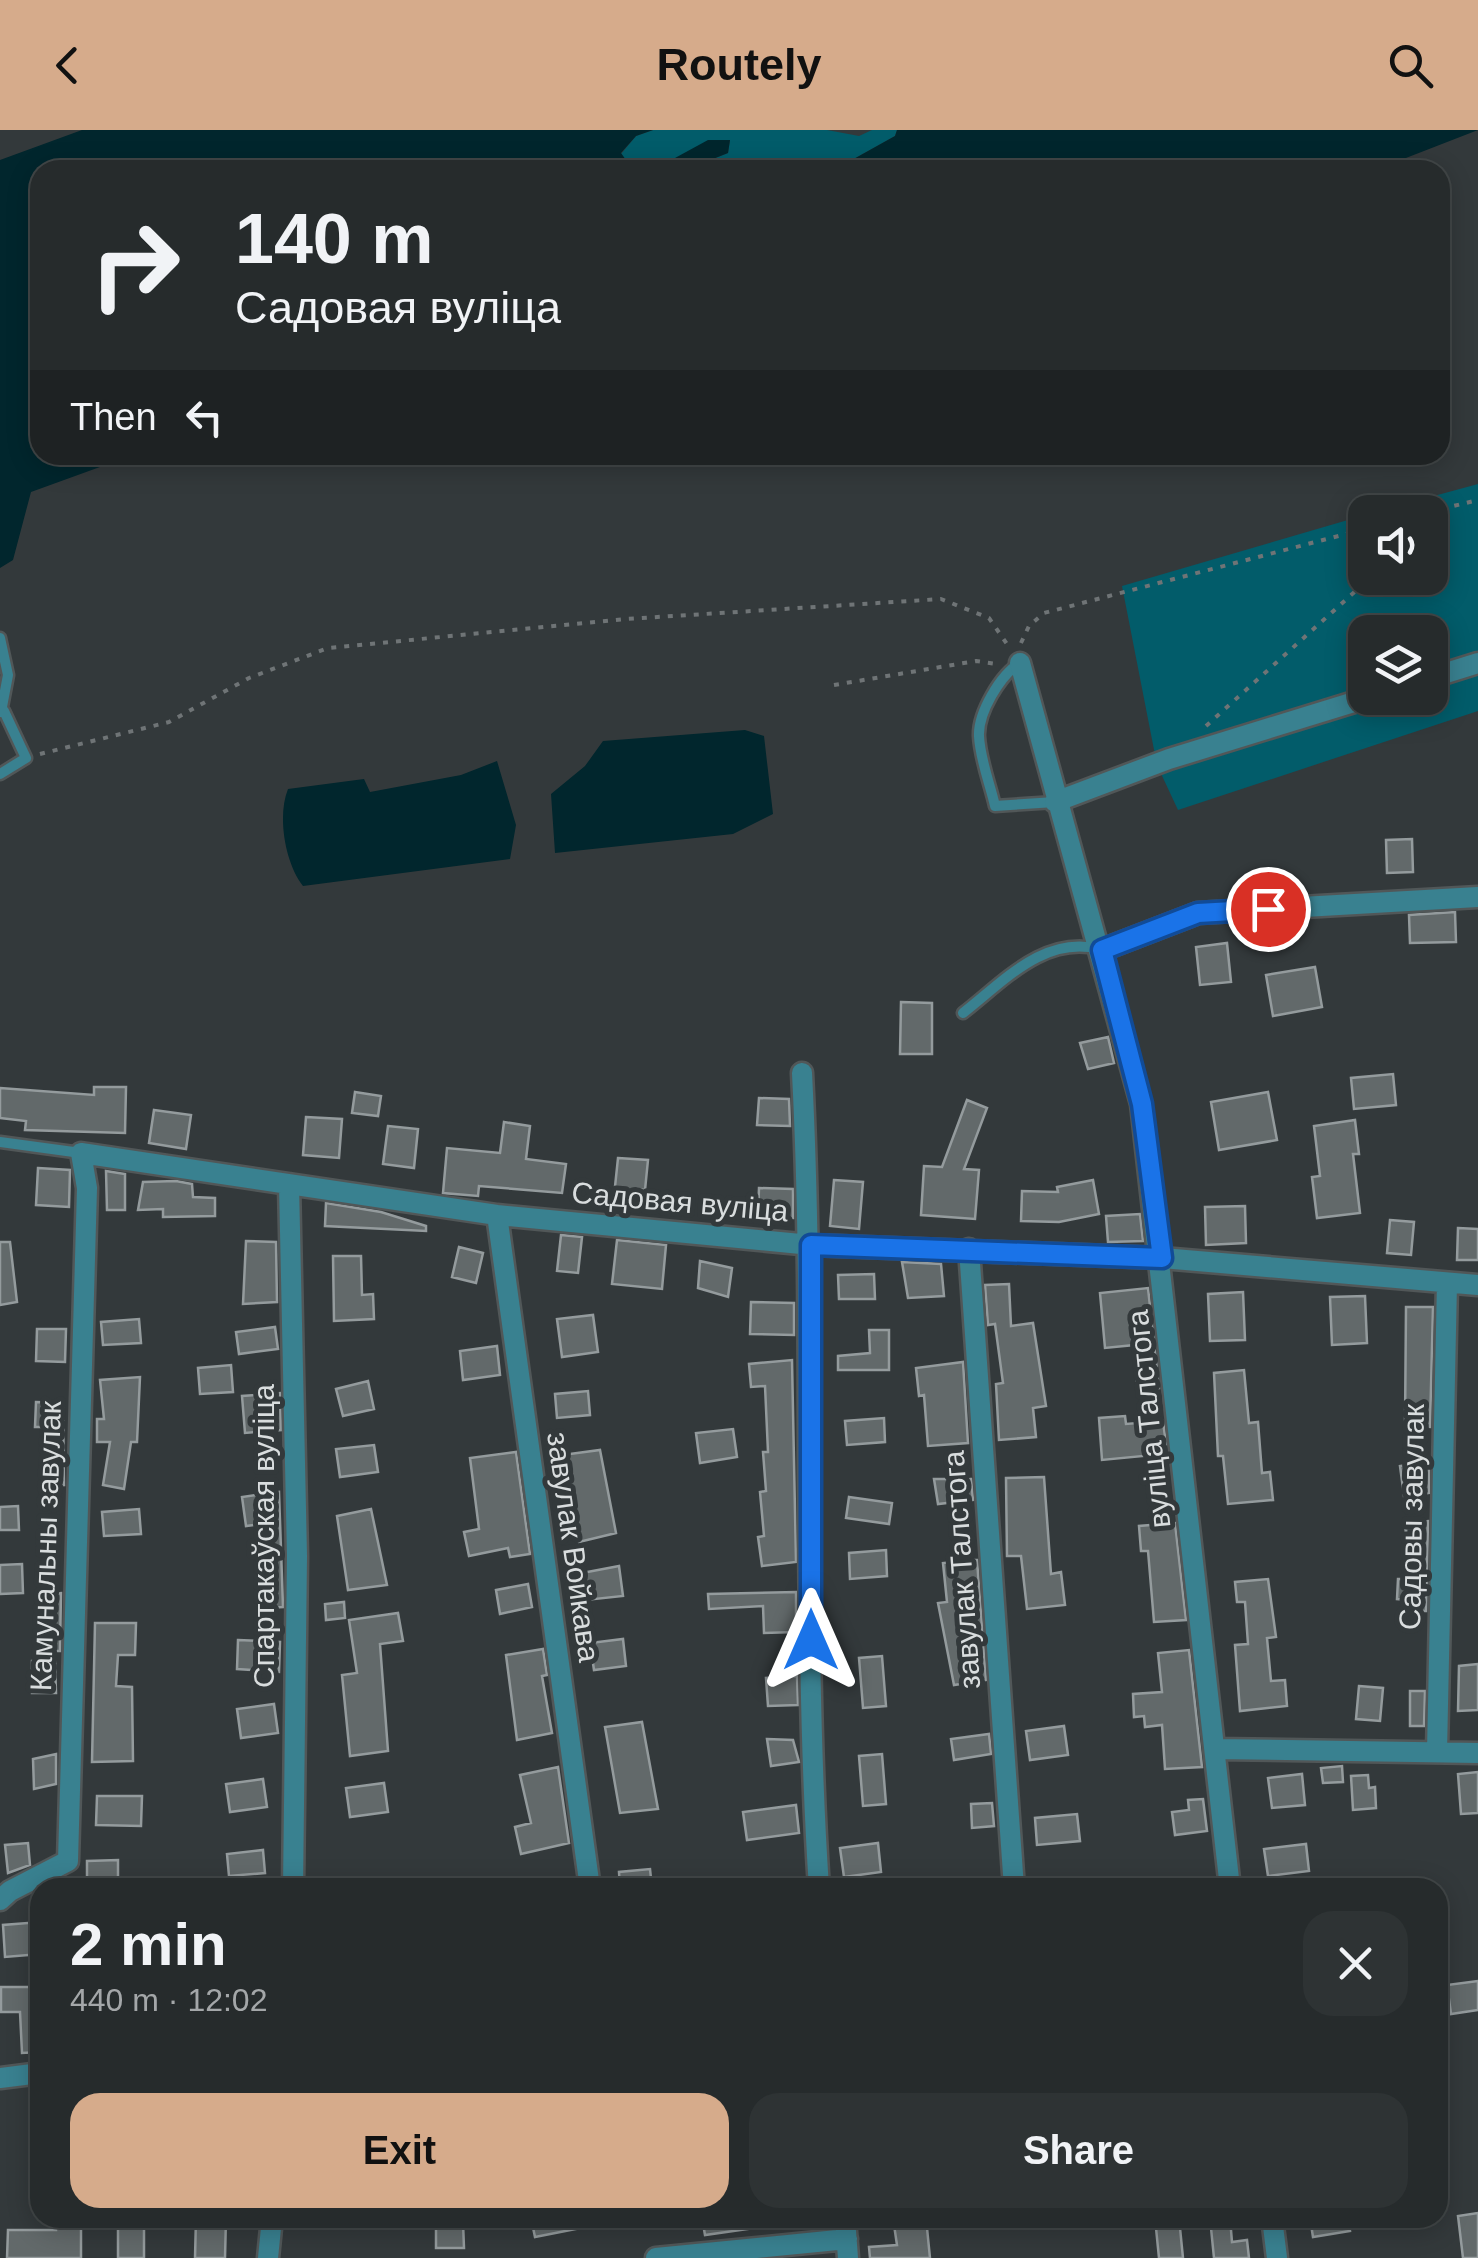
<!DOCTYPE html>
<html lang="en">
<head>
<meta charset="utf-8">
<style>
	body { margin:0; font-family:Arial,sans-serif; background:#2e3334; color:#f1f3f6; height:100vh; display:flex; flex-direction:column; font-size:38px; white-space:nowrap }
	* { box-sizing:border-box; margin:0 }
	p { font-size:32px; color:#a4a7a9 }
	.icon { flex:none; width:55px; height:55px; fill:none; stroke:currentColor; stroke-width:2; stroke-linecap:round; stroke-linejoin:round }
	.map { position:relative; flex:1; overflow:hidden }
	.drawer { position:absolute; left:30px; top:1748px; width:1418px; height:350px; display:flex; flex-direction:column; background:#262b2c; border-radius:30px; box-shadow:0 5px 25px #0003,0 0 0 2px #424748 }
	.drawer>* { flex:none }
	.guide { position:absolute; left:30px; top:30px; width:1420px; height:305px; border-radius:30px; box-shadow:0 5px 25px #0003,0 0 0 2px #424748; background:#262b2c; color:#f1f3f6; overflow:hidden }
	.controls { position:absolute; left:1348px; top:365px; display:grid; gap:20px }
	.controls a { display:grid; place-items:center; width:100px; height:100px; border-radius:20px; background:#262b2c; box-shadow:0 5px 25px #0003,0 0 0 2px #424748; font-size:50px }
	.pin { position:absolute; display:grid; place-items:center; width:85px; height:85px; color:#fff; margin:-42px; border:5px solid #fff; border-radius:50%; box-shadow:0 2px 10px #0007 }
	.me { position:absolute; width:110px; margin:-55px; rotate:0deg; stroke-linejoin:round; filter:drop-shadow(0 0 8px #0008) }
	.turn { display:flex; align-items:center; gap:35px; height:210px; padding:0 40px; font-size:45px }
	.turn .icon { width:130px; height:130px; stroke-width:2.5 }
	.turn b { display:block; font-size:70px; line-height:85px }
	.then { display:flex; align-items:center; height:95px; padding:0 40px; background:#0003; gap:20px; font-size:38px }
	.round { display:grid; place-items:center; flex:none; width:105px; height:105px; border-radius:30px; background:#2e3334 }
	.overview { display:flex; align-items:center; justify-content:space-between; height:170px; padding:0 40px }
	h1 { font-size:60px; font-weight:700; line-height:75px }
	.action { display:flex; gap:20px; margin-top:auto; padding:20px 40px }
	.action a { flex:1; height:115px; border-radius:30px; background:#d6ab8b; color:#111; font-size:40px; font-weight:700; line-height:115px; text-align:center }
	.action a+a { background:#2e3334; color:#f1f3f6 }
	header { display:flex; justify-content:space-between; align-items:center; height:130px; padding:0 40px; background:#d6ab8b; color:#111; font-size:45px; font-weight:700 }
	.map>svg:first-child { display:block }
	.green { fill:#025c6a; fill-rule:evenodd }
	.water { fill:#01262d }
	.building { fill:#62696a; stroke:#949b9d; stroke-width:2.5 }
	.lines { fill:none; stroke-linecap:round; stroke-linejoin:round }
	.service-casing { stroke:#515758; stroke-width:15 }
	.minor-casing { stroke:#515758; stroke-width:25 }
	.path { stroke:#6f7476; stroke-width:4; stroke-dasharray:5 8; stroke-linecap:butt }
	.service { stroke:#398190; stroke-width:10 }
	.minor { stroke:#398190; stroke-width:20 }
	.route-casing { stroke:#114b97; stroke-width:25 }
	.route { stroke:#1a73e8; stroke-width:18 }
	.labels { text-anchor:middle; stroke-width:10; stroke-linejoin:round; paint-order:stroke }
	.street-label { font-size:30px; fill:#d9ddde; stroke:#33393b }
</style>
</head>
<body>
<header><svg class="icon" aria-label="back" viewBox="0 0 24 24"><path d="M15 5l-7 7 7 7"/></svg>Routely<svg class="icon" aria-label="search" viewBox="0 0 24 24"><circle cx="10" cy="10" r="6"/><path d="M15 15l6 6"/></svg></header>
<div class="map">
<svg width="1478" height="2128" viewBox="0 0 1478 2128">
	<rect width="100%" height="100%" fill="#33393b"/>
	<path class="green" d="M 653,0 L 827,0 L 859,6 L 872,0 L 897,0 L 895,6 L 834,40 L 685,40 L 728,23 L 730,10 C 693,10 667,44 631,39 L 621,24 L 636,6 Z
		M 1478,354 L 1478,581 L 1178,680 L 1157,635 L 1122,456 L 1365,385 L 1365,448 L 1430,448 L 1430,382 L 1375,382 ZM 1365,502 L 1430,502 L 1430,568 L 1365,568 Z"/>
	<path class="water" d="M 82,0 L 653,0 L 636,6 L 621,23 L 633,40 L 40,40 L 40,325 L 133,325 L 31,362 L 13,430 L 0,438 L 0,30 Z
		M 897,0 L 1478,0 L 1375,40 L 1236,34 L 1129,40 L 834,40 L 895,6 Z
		M 708,10 L 730,10 L 728,23 L 685,40 L 653,40 Z
		M 745,600 L 764,606 L 773,684 L 733,704 L 555,723 L 551,664 L 585,636 L 603,611 Z
		M 497,631 L 516,695 L 510,729 L 303,756 C 285,733 277,686 288,659 L 364,649 L 370,662 L 461,645 Z"/>
	<path class="building" d="M 1412,709 L 1413,742 L 1387,743 L 1386,710 Z
		M 1455,782 L 1456,812 L 1410,813 L 1409,785 Z
		M 1227,813 L 1231,852 L 1200,855 L 1196,817 Z
		M 1315,837 L 1322,877 L 1273,886 L 1266,845 Z
		M 901,872 L 932,873 L 932,924 L 900,924 Z
		M 1108,907 L 1114,933 L 1088,939 L 1080,913 Z
		M 1393,944 L 1396,975 L 1354,979 L 1351,948 Z
		M 94,957 L 126,957 L 125,1003 L 25,1000 L 26,991 L 0,988 L 0,958 L 94,965 Z
		M 355,962 L 381,966 L 378,986 L 352,983 Z
		M 1268,962 L 1277,1010 L 1219,1020 L 1211,972 Z
		M 759,968 L 789,969 L 790,996 L 757,995 Z
		M 967,970 L 987,978 L 964,1039 L 979,1040 L 975,1089 L 921,1085 L 924,1036 L 942,1037 Z
		M 154,980 L 191,985 L 186,1019 L 149,1013 Z
		M 306,987 L 342,989 L 339,1028 L 303,1025 Z
		M 1355,990 L 1359,1024 L 1353,1024 L 1360,1083 L 1317,1088 L 1312,1047 L 1320,1046 L 1314,996 Z
		M 504,992 L 530,996 L 526,1029 L 566,1034 L 562,1063 L 479,1056 L 478,1066 L 443,1063 L 447,1018 L 500,1023 Z
		M 388,996 L 418,999 L 414,1038 L 383,1034 Z
		M 618,1028 L 648,1030 L 645,1060 L 638,1059 L 637,1068 L 614,1066 Z
		M 38,1038 L 70,1040 L 69,1077 L 36,1075 Z
		M 106,1041 L 125,1044 L 125,1080 L 107,1080 Z
		M 834,1050 L 863,1052 L 859,1099 L 830,1096 Z
		M 1093,1050 L 1099,1084 L 1059,1092 L 1021,1091 L 1022,1061 L 1058,1062 L 1057,1057 Z
		M 176,1051 L 192,1054 L 193,1067 L 215,1068 L 215,1086 L 163,1087 L 163,1079 L 138,1080 L 143,1052 Z
		M 759,1058 L 793,1059 L 793,1088 L 758,1086 Z
		M 326,1073 L 381,1082 L 426,1096 L 426,1101 L 325,1096 Z
		M 1245,1076 L 1246,1113 L 1206,1115 L 1205,1077 Z
		M 1140,1084 L 1143,1111 L 1108,1112 L 1106,1086 Z
		M 1390,1090 L 1414,1092 L 1411,1125 L 1387,1123 Z
		M 1458,1098 L 1478,1099 L 1478,1130 L 1457,1130 Z
		M 561,1105 L 582,1107 L 578,1143 L 557,1141 Z
		M 617,1110 L 666,1115 L 662,1159 L 612,1154 Z
		M 246,1111 L 276,1112 L 277,1172 L 243,1174 Z
		M 0,1112 L 10,1112 L 17,1172 L 0,1175 Z
		M 459,1117 L 483,1123 L 476,1153 L 452,1147 Z
		M 333,1126 L 361,1126 L 362,1165 L 373,1164 L 374,1189 L 334,1191 Z
		M 700,1131 L 732,1138 L 728,1167 L 698,1158 Z
		M 902,1132 L 941,1134 L 944,1166 L 908,1168 Z
		M 874,1144 L 875,1169 L 839,1169 L 838,1145 Z
		M 1009,1154 L 1011,1196 L 1033,1193 L 1046,1276 L 1033,1278 L 1036,1307 L 999,1310 L 996,1254 L 1003,1253 L 995,1194 L 988,1195 L 985,1155 Z
		M 1148,1158 L 1159,1258 L 1137,1259 L 1135,1215 L 1105,1218 L 1100,1163 Z
		M 1243,1162 L 1245,1210 L 1210,1211 L 1208,1164 Z
		M 1365,1166 L 1367,1213 L 1332,1215 L 1330,1167 Z
		M 751,1172 L 794,1173 L 794,1205 L 750,1204 Z
		M 1406,1177 L 1433,1177 L 1430,1297 L 1405,1295 Z
		M 593,1185 L 598,1222 L 562,1227 L 557,1189 Z
		M 139,1189 L 141,1213 L 103,1215 L 101,1192 Z
		M 275,1197 L 278,1219 L 239,1224 L 236,1202 Z
		M 37,1199 L 66,1199 L 65,1232 L 36,1231 Z
		M 869,1200 L 889,1200 L 889,1240 L 838,1240 L 838,1226 L 870,1223 Z
		M 497,1216 L 500,1245 L 463,1250 L 460,1221 Z
		M 792,1230 L 796,1432 L 762,1436 L 758,1407 L 764,1406 L 760,1362 L 766,1361 L 763,1322 L 768,1322 L 765,1256 L 751,1257 L 749,1234 Z
		M 963,1232 L 968,1313 L 928,1316 L 924,1265 L 919,1266 L 916,1238 Z
		M 231,1235 L 233,1262 L 200,1264 L 198,1238 Z
		M 1244,1240 L 1249,1293 L 1258,1292 L 1262,1343 L 1270,1342 L 1273,1370 L 1228,1374 L 1223,1326 L 1218,1326 L 1214,1243 Z
		M 140,1247 L 137,1312 L 131,1312 L 124,1359 L 103,1355 L 110,1312 L 97,1312 L 97,1289 L 104,1289 L 100,1250 Z
		M 368,1251 L 374,1279 L 343,1286 L 336,1259 Z
		M 588,1261 L 590,1285 L 557,1288 L 555,1264 Z
		M 280,1263 L 281,1300 L 245,1303 L 242,1266 Z
		M 36,1272 L 63,1273 L 64,1355 L 45,1356 L 43,1297 L 35,1297 Z
		M 1125,1286 L 1126,1294 L 1163,1291 L 1166,1314 L 1153,1315 L 1154,1325 L 1102,1330 L 1099,1288 Z
		M 884,1288 L 885,1312 L 847,1315 L 845,1291 Z
		M 733,1299 L 737,1327 L 700,1333 L 696,1303 Z
		M 374,1315 L 378,1342 L 340,1347 L 336,1319 Z
		M 600,1320 L 616,1403 L 579,1412 L 562,1325 Z
		M 516,1322 L 530,1424 L 510,1427 L 508,1418 L 469,1426 L 464,1402 L 479,1399 L 470,1328 Z
		M 1429,1332 L 1429,1363 L 1404,1366 L 1400,1336 Z
		M 1044,1347 L 1051,1444 L 1061,1442 L 1065,1475 L 1027,1479 L 1021,1426 L 1007,1426 L 1006,1348 Z
		M 934,1349 L 971,1349 L 973,1370 L 938,1374 Z
		M 279,1362 L 283,1477 L 265,1478 L 261,1394 L 246,1396 L 242,1367 Z
		M 849,1367 L 892,1373 L 889,1394 L 846,1388 Z
		M 18,1376 L 19,1400 L 0,1400 L 0,1377 Z
		M 139,1379 L 141,1404 L 104,1406 L 102,1382 Z
		M 371,1379 L 387,1455 L 348,1460 L 337,1386 Z
		M 1428,1391 L 1426,1481 L 1409,1481 L 1409,1470 L 1397,1469 L 1398,1449 L 1410,1449 L 1405,1393 Z
		M 1175,1393 L 1186,1490 L 1154,1492 L 1148,1421 L 1141,1421 L 1139,1396 Z
		M 886,1420 L 887,1446 L 850,1449 L 849,1423 Z
		M 973,1430 L 977,1430 L 986,1550 L 954,1555 L 938,1473 L 947,1472 L 943,1433 Z
		M 22,1434 L 23,1463 L 0,1464 L 0,1435 Z
		M 619,1436 L 623,1466 L 586,1470 L 582,1443 Z
		M 1268,1449 L 1276,1507 L 1267,1508 L 1271,1551 L 1285,1550 L 1287,1576 L 1240,1581 L 1235,1515 L 1248,1514 L 1245,1472 L 1237,1472 L 1235,1452 Z
		M 528,1454 L 532,1477 L 500,1484 L 496,1460 Z
		M 796,1462 L 796,1502 L 764,1503 L 763,1476 L 709,1479 L 708,1464 Z
		M 61,1463 L 60,1521 L 47,1521 L 48,1497 L 38,1498 L 38,1465 Z
		M 344,1472 L 345,1488 L 326,1490 L 325,1474 Z
		M 398,1483 L 403,1511 L 380,1514 L 388,1621 L 350,1626 L 342,1545 L 357,1543 L 349,1490 Z
		M 95,1493 L 136,1493 L 135,1525 L 118,1525 L 116,1556 L 132,1557 L 133,1631 L 92,1632 Z
		M 623,1509 L 626,1536 L 594,1540 L 590,1513 Z
		M 238,1510 L 280,1512 L 279,1542 L 237,1539 Z
		M 543,1519 L 547,1545 L 542,1546 L 552,1603 L 517,1610 L 506,1525 Z
		M 1189,1520 L 1202,1637 L 1165,1639 L 1162,1595 L 1145,1597 L 1144,1586 L 1134,1587 L 1133,1564 L 1162,1562 L 1158,1523 Z
		M 882,1526 L 886,1576 L 863,1578 L 859,1528 Z
		M 32,1531 L 55,1531 L 56,1563 L 32,1563 Z
		M 1478,1534 L 1478,1580 L 1458,1581 L 1459,1536 Z
		M 797,1546 L 798,1575 L 768,1576 L 766,1548 Z
		M 1359,1556 L 1383,1558 L 1380,1591 L 1356,1589 Z
		M 1410,1561 L 1425,1561 L 1424,1596 L 1410,1596 Z
		M 274,1574 L 278,1603 L 241,1608 L 237,1579 Z
		M 642,1592 L 658,1679 L 620,1683 L 605,1597 Z
		M 1064,1596 L 1068,1625 L 1030,1630 L 1026,1601 Z
		M 989,1604 L 991,1624 L 954,1630 L 951,1609 Z
		M 767,1609 L 793,1610 L 799,1632 L 771,1636 Z
		M 56,1624 L 56,1654 L 34,1659 L 33,1629 Z
		M 882,1624 L 886,1674 L 863,1676 L 859,1626 Z
		M 1342,1636 L 1343,1652 L 1323,1653 L 1321,1638 Z
		M 558,1637 L 569,1713 L 521,1724 L 515,1697 L 531,1693 L 520,1645 Z
		M 1478,1642 L 1478,1683 L 1461,1684 L 1458,1644 Z
		M 1302,1644 L 1305,1675 L 1272,1678 L 1268,1648 Z
		M 1368,1645 L 1369,1658 L 1375,1657 L 1376,1678 L 1353,1680 L 1351,1646 Z
		M 263,1649 L 267,1677 L 230,1682 L 226,1654 Z
		M 384,1653 L 388,1682 L 350,1687 L 346,1658 Z
		M 97,1666 L 142,1666 L 141,1696 L 96,1695 Z
		M 1203,1669 L 1207,1701 L 1175,1705 L 1172,1682 L 1189,1680 L 1188,1670 Z
		M 992,1673 L 994,1696 L 972,1698 L 971,1674 Z
		M 796,1675 L 799,1703 L 747,1710 L 743,1682 Z
		M 1077,1684 L 1080,1711 L 1037,1715 L 1035,1688 Z
		M 28,1713 L 30,1735 L 8,1743 L 5,1715 Z
		M 878,1713 L 881,1742 L 844,1747 L 840,1718 Z
		M 1306,1714 L 1309,1741 L 1268,1746 L 1264,1719 Z
		M 263,1720 L 265,1743 L 229,1746 L 227,1724 Z
		M 118,1730 L 118,1758 L 87,1758 L 87,1731 Z
		M 650,1739 L 652,1758 L 620,1758 L 619,1742 Z
		M 40,1792 L 40,1824 L 5,1827 L 3,1795 Z
		M 1478,1851 L 1478,1880 L 1451,1884 L 1447,1855 Z
		M 1,1857 L 40,1857 L 40,1922 L 22,1923 L 20,1882 L 1,1882 Z
		M 1478,2083 L 1478,2128 L 1463,2128 L 1458,2086 Z
		M 56,2088 L 81,2088 L 81,2128 L 7,2128 L 8,2100 L 56,2100 Z
		M 196,2088 L 226,2088 L 225,2128 L 195,2128 Z
		M 531,2088 L 595,2088 L 596,2095 L 535,2107 Z
		M 702,2088 L 761,2088 L 762,2097 L 705,2105 Z
		M 893,2088 L 926,2088 L 930,2128 L 870,2128 L 869,2117 L 897,2115 Z
		M 1155,2088 L 1179,2088 L 1183,2128 L 1159,2128 Z
		M 1210,2088 L 1230,2088 L 1232,2112 L 1247,2110 L 1249,2128 L 1214,2128 Z
		M 1310,2088 L 1348,2088 L 1350,2101 L 1313,2107 Z
		M 118,2091 L 144,2091 L 144,2128 L 118,2128 Z
		M 436,2092 L 463,2092 L 464,2118 L 436,2118 Z"/>
	<g class="lines">
		<g class="service-casing">
			<path id="service" d="M 0,508 L 8,545 L 1,582
				M 1020,533 C 1000,545 978,583 979,606 C 980,629 990,654 995,676 L 1055,672
				M 0,644 L 26,628 L 4,581
				M 963,883 C 1003,852 1044,805 1099,819
				M 0,1012 L 81,1023"/>
		</g>
		<g class="minor-casing">
			<path id="minor" d="M 1020,533 L 1141,974 L 1230,1758
				M 1430,548 L 1478,533
				M 1055,672 L 1169,629 L 1367,568
				M 1102,820 L 1198,783 L 1478,767
				M 802,943 C 816,1215 801,1487 819,1758
				M 289,1054 L 297,1426 L 293,1758
				M 497,1085 L 590,1758
				M 969,1119 L 1014,1758
				M 1215,1619 L 1478,1623
				M 1437,1622 L 1447,1153
				M 0,1770 L 10,1761 L 68,1731 L 87,1058 L 81,1023 L 497,1085 L 811,1115 L 1162,1128 L 1478,1155
				M 0,1948 L 40,1943
				M 845,2088 L 848,2128
				M 1272,2088 L 1277,2128
				M 268,2128 L 272,2088
				M 656,2128 L 847,2109"/>
		</g>
		<path class="path" d="M 1429,382 L 1478,370
			M 1430,393 L 1445,380
			M 1021,513 L 1029,496 L 1044,483 L 1365,399
			M 834,555 L 976,531 L 997,534
			M 1206,596 L 1370,448
			M 40,624 L 169,592 L 249,548 L 328,518 L 626,489 L 941,469 L 989,488 L 1009,517"/>
		<use href="#service" class="service"/>
		<use href="#minor" class="minor"/>
	</g>
	<g class="lines">
		<g class="route-casing">
			<path id="route" d="M 811,1510 L 811,1115 L 1162,1128 L 1142,974 L 1102,820 L 1198,783 L 1268,779"/>
		</g>
		<use href="#route" class="route"/>
	</g>
	<g class="labels">
		<g class="street-label">
			<text transform="translate(680 1072) rotate(5)" y="10">Садовая вуліца</text>
			<text transform="translate(1149 1289) rotate(-96)" y="10">вуліца Талстога</text>
			<text transform="translate(1412 1387) rotate(-89)" y="10">Садовы завулак</text>
			<text transform="translate(264 1406) rotate(-90)" y="10">Спартакаўская вуліца</text>
			<text transform="translate(46 1416) rotate(-88)" y="10">Камунальны завулак</text>
			<text transform="translate(573 1417) rotate(82)" y="10">завулак Войкава</text>
			<text transform="translate(962 1440) rotate(-94)" y="10">завулак Талстога</text>
		</g>
	</g>
</svg>
<div class="controls">
<a><svg class="icon" aria-label="sound" viewBox="0 0 24 24"><path d="M4 9h4l5-4v14l-5-4H4zM17 9q2 3 0 6"/></svg></a>
<a><svg class="icon" aria-label="layers" viewBox="0 0 24 24"><path d="M12 4l9 5-9 5-9-5zM3 14l9 5 9-5"/></svg></a>
</div>
<div class="pin" style="left:1268px;top:779px;background:#d93025"><svg class="icon" aria-label="arrive" viewBox="0 0 24 24"><path d="M6 21V4h12l-3 4 3 4H6"/></svg></div>
<svg class="me" style="left:811px;top:1510px" viewBox="-20 -20 40 40"><path d="M0-17L14 15 0 8-14 15z" fill="#1a73e8" stroke="#fff" stroke-width="4"/></svg>
<div class="guide">
<div class="turn"><svg class="icon" aria-label="right" viewBox="0 0 24 24"><path d="M7 20v-9h11M14 6l5 5-5 5"/></svg><div><b>140 m</b>Садовая вуліца</div></div>
<div class="then">Then<svg class="icon" aria-label="left" viewBox="0 0 24 24"><path d="M17 20v-9H6M10 6l-5 5 5 5"/></svg></div>
</div>
<section class="drawer">
<div class="overview"><div><h1>2 min</h1><p>440 m · 12:02</p></div><a class="round"><svg class="icon" aria-label="close" viewBox="0 0 24 24"><path d="M6 6l12 12M18 6L6 18"/></svg></a></div>
<div class="action"><a>Exit</a><a>Share</a></div>
</section>
</div>
</body>
</html>
